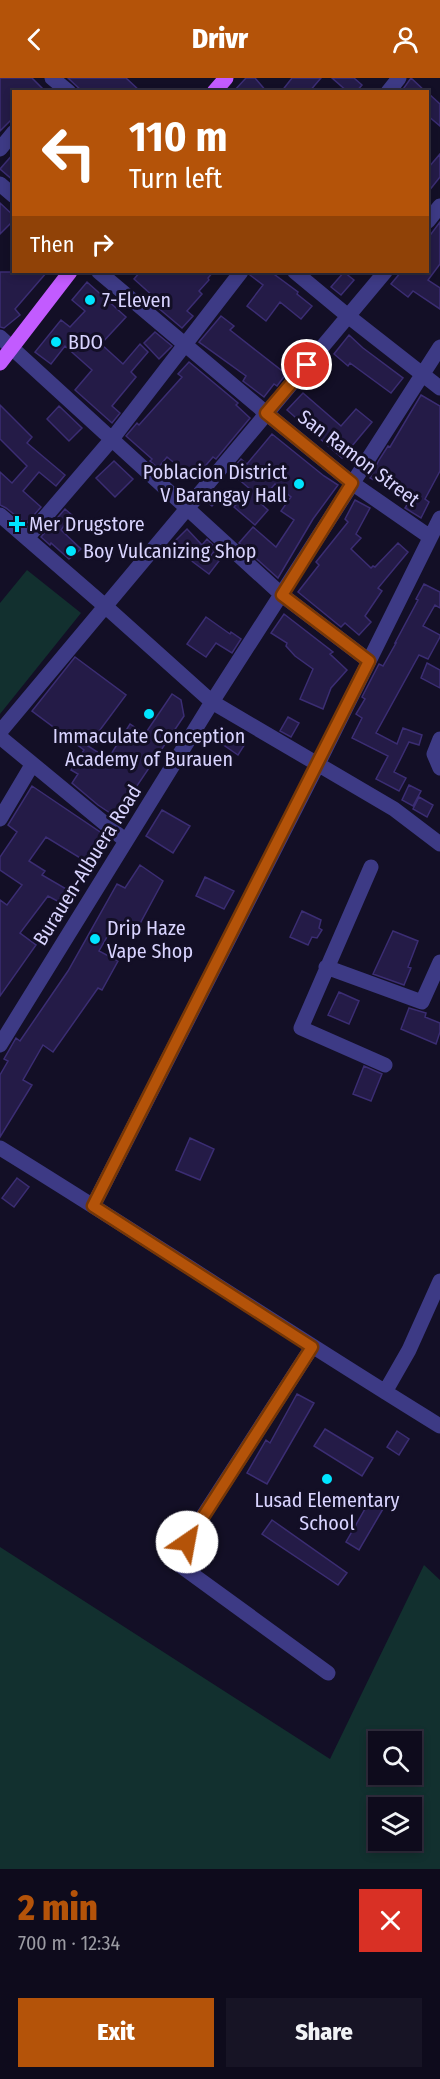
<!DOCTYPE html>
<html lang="en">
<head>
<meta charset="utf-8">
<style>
	body { margin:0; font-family:"Fira Sans Condensed",sans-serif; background:#171425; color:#f1f3f6; height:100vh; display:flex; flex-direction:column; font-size:22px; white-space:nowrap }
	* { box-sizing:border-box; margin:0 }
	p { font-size:20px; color:#9b9ba3 }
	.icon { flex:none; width:33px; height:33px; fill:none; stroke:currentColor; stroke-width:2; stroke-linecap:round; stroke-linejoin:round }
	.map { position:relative; height:1791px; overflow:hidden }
	.panel { display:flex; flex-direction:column; background:#0e0b1c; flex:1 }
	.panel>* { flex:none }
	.hud { position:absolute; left:12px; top:12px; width:417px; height:183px; border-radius:0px; box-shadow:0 3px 9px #0003,0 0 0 2px #2e2b3b; background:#b45309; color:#fff; overflow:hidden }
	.controls { position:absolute; left:368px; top:1653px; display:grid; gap:12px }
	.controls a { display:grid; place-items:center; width:54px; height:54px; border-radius:0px; background:#0e0b1c; box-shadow:0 3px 9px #0003,0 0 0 2px #2e2b3b; font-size:30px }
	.pin { position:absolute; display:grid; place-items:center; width:51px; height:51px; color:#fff; margin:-26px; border:3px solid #fff; border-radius:50%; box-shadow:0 2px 6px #0007 }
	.me { position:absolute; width:66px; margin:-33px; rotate:33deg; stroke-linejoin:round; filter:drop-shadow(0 0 4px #0008) }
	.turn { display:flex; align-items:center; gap:21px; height:126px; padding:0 18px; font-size:27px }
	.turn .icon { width:78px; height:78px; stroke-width:2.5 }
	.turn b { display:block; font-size:42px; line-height:51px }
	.then { display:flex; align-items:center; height:57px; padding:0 18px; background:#0003; gap:12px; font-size:22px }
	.round { display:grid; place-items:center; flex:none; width:63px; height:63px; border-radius:0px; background:#171425 }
	.summary { display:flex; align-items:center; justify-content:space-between; height:102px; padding:0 18px }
	h1 { font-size:36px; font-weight:800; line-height:45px; color:#b45309 }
	.action { display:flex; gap:12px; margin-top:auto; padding:12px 18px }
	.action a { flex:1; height:69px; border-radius:0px; background:#b45309; color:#fff; font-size:24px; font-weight:800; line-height:69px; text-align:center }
	.action a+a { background:#171425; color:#f1f3f6 }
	header { display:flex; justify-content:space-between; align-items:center; height:78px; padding:0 18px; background:#b45309; color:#fff; font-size:27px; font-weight:800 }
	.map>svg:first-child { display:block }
	.green { fill:#12302f; fill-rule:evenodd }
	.building { fill:#241b47; stroke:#3b2d73; stroke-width:1.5 }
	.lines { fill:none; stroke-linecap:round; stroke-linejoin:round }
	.minor { stroke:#3d3a85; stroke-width:15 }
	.major { stroke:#c25bff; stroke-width:15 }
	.route-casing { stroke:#753606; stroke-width:15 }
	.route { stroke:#b45309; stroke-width:10 }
	.poi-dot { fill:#00e5ff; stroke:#130f26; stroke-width:2 }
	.labels { text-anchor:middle; stroke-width:6; stroke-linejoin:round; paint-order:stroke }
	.poi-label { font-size:20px; fill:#d9d4ff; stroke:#130f26; text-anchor:start }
	.street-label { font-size:20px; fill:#d9d4ff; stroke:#130f26 }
</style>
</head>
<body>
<header><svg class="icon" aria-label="back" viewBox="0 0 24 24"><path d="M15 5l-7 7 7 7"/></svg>Drivr<svg class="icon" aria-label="person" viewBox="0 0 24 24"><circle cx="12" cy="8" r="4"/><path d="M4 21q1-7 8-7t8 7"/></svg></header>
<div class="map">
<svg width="440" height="1791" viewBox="0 0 440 1791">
	<rect width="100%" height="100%" fill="#130f26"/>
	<path class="green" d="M 27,492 L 81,535 L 0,636 L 0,525 Z
		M 0,1469 L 330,1681 L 424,1487 L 440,1502 L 440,1791 L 0,1791 ZM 378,1664 L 411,1664 L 411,1696 L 378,1696 ZM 378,1730 L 411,1730 L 411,1762 L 378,1762 Z"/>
	<path class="building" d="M 0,0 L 32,0 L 46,14 L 14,14 L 14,39 L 0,53 Z
		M 68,0 L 126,0 L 141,14 L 83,14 Z
		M 246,0 L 255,0 L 267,14 L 233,14 Z
		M 292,0 L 321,0 L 309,14 L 281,14 Z
		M 332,0 L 354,0 L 362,7 L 356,14 L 348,14 Z
		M 411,0 L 426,14 L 401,14 Z
		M 428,15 L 440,26 L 440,48 L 428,38 Z
		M 14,75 L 14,103 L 0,91 Z
		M 440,76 L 440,99 L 428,114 L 428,90 Z
		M 0,125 L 14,138 L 14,142 L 0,156 Z
		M 440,144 L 440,186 L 428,202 L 440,210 L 440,231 L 413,213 L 408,219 L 391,206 L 401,194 L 428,194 L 428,160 Z
		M 0,194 L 47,194 L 15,231 L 20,237 L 4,250 L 0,249 Z
		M 140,194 L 213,194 L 208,200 L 209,202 L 199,213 L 202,216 L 187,233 L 193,238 L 182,250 L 150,223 L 154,219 L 134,201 Z
		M 251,194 L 271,194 L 298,214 L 297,216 L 312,228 L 301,241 L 280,224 L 266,243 L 247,228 L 263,207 L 250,197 Z
		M 344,194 L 354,202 L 341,217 L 331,209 Z
		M 87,204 L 126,239 L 101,266 L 123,286 L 140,266 L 148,274 L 131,294 L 136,299 L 112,328 L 120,335 L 112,345 L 75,312 L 92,292 L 65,268 L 51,286 L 35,274 L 61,242 L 70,249 L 85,233 L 72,222 Z
		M 221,238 L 234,248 L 230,252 L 286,296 L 277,308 L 274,306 L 264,319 L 243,303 L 246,298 L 199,264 Z
		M 155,254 L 172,268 L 159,281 L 144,265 Z
		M 349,257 L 363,270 L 403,300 L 391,315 L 350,285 L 348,288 L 334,276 Z
		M 189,284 L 238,325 L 236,327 L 250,340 L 216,381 L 213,379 L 194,401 L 167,379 L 158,390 L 150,383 L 152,381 L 126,358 L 137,345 L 139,347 L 182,299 L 178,296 Z
		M 303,315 L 341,348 L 356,331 L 372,344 L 342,380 L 287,332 Z
		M 421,317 L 440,328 L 440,393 L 425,421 L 429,424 L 421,440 L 405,430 L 410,422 L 370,400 L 379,382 L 388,368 L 390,369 Z
		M 0,327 L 32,359 L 27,365 L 65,397 L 56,408 L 39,394 L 23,413 L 41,429 L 26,446 L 6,430 L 0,427 L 0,394 L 12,405 L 27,388 L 0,361 Z
		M 59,328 L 82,350 L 69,363 L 47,341 Z
		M 272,356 L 324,398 L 338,407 L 313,441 L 278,500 L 239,465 L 253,449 L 276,469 L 294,442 L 281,433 L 291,419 L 275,406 L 259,424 L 268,432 L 255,447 L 234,429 L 250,411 L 230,394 L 241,381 L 247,386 Z
		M 114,383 L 133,401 L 115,419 L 96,400 Z
		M 216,411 L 222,417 L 212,428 L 206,423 Z
		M 355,422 L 370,430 L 356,456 L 361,460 L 351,471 L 371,490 L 373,488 L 375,489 L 398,465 L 408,474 L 378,510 L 382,513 L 365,538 L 371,544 L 359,557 L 345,545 L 341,549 L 298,514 L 319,487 L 316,484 L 348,444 L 345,441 Z
		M 65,431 L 72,437 L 61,452 L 81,471 L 69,481 L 51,465 L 50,467 L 41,459 Z
		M 187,451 L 202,467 L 207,461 L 217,471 L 211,477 L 219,483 L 209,496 L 193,484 L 174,464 Z
		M 424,506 L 440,514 L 440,530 L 435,527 L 423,548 L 440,557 L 440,559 L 428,581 L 419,577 L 376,655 L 397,666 L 403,650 L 422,657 L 419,667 L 409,664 L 394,694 L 406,700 L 399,713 L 376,701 L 388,678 L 352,660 L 362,640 L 356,636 L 365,621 L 362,619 L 379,586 L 383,588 L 396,565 L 395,565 L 418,522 L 416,521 Z
		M 284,536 L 333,574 L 330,576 L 347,592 L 331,610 L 323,631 L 300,621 L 313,591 L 295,578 L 286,568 L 287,565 L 271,555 Z
		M 206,539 L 230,556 L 231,554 L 241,561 L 232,575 L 216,565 L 206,579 L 187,566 Z
		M 75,579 L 126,617 L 88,668 L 108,681 L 130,646 L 145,656 L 172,616 L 181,622 L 184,638 L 116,739 L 98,727 L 72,705 L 78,696 L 71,692 L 84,672 L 32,633 Z
		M 427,585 L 440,592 L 440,610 L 421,600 Z
		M 288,639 L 299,645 L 291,659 L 280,653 Z
		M 219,649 L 245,666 L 238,677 L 212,659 Z
		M 409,707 L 421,713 L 413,728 L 402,722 Z
		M 32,708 L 103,756 L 85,783 L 46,759 L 29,783 L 45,793 L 42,797 L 68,812 L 61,825 L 48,818 L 20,855 L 36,867 L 0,918 L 0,822 L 7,827 L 22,807 L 0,792 L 0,779 L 17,754 L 8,747 Z
		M 419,719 L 433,727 L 427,739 L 413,731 Z
		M 162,732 L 190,748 L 173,775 L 146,758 Z
		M 140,787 L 163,803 L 136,853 L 116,843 L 99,873 L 118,883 L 102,912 L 98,910 L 53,974 L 43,967 L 23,1002 L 32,1007 L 0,1059 L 0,997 L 8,983 L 4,981 L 16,960 L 20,963 L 68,893 L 117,806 L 125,810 Z
		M 205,799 L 234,813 L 224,831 L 196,818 Z
		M 302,833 L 321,842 L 319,850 L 322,852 L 317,860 L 312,859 L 308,867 L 290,859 Z
		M 393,853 L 418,863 L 408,889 L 411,890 L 404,907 L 373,896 Z
		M 339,914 L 359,923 L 349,946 L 328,937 Z
		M 409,930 L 426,935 L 425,939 L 440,945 L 440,954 L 436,966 L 401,951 Z
		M 364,988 L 382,996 L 371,1023 L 353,1016 Z
		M 190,1060 L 214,1071 L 200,1102 L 176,1092 Z
		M 17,1100 L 29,1109 L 14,1129 L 2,1120 Z
		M 297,1316 L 314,1325 L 267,1406 L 247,1395 L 266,1362 L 270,1365 Z
		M 325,1351 L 373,1380 L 362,1398 L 314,1368 Z
		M 397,1353 L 409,1361 L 399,1377 L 387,1369 Z
		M 373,1417 L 387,1424 L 359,1472 L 346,1464 Z
		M 272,1442 L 347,1495 L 338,1507 L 262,1456 Z"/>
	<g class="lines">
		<path class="minor" d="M 52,0 L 69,14
			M 388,14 L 399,0
			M 0,71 L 14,54
			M 0,106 L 14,118
			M 428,143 L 440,128
			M 99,194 L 266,335 L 352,405 L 430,459
			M 295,194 L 348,238 L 440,310
			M 0,259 L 282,517 L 369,583
			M 440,269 L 212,624 L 394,731 L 440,766
			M 0,437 L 105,528 L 212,624 L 0,967
			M 27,460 L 112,361 L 241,194
			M 0,654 L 385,194
			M 0,659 L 126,763
			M 440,661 L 434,676 L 440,690
			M 0,741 L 32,687
			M 371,789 L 301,950 L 385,987
			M 326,889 L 422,924 L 440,884
			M 0,1070 C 148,1161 292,1257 440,1348
			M 93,1128 L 318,686 L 440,440
			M 312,1269 L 174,1483 L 328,1595
			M 385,1314 L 409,1272 L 440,1203"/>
		<path class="major" d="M 214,14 L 226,0
			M 0,285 L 70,194"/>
	</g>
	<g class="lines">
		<g class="route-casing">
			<path id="route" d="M 187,1464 L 312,1269 L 93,1128 L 369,583 L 282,517 L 352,405 L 266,335 L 307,287"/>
		</g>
		<use href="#route" class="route"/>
	</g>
	<g class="poi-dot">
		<circle cx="90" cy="222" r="6"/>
		<circle cx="56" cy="264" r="6"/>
		<circle cx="299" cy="406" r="6"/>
		<path d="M14 437h6v6h6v6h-6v6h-6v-6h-6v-6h6z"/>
		<circle cx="71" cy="473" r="6"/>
		<circle cx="149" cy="636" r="6"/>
		<circle cx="95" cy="861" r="6"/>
		<circle cx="327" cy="1401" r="6"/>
	</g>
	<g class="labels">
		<g class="poi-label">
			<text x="102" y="229">7-Eleven</text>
			<text x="68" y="271">BDO</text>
			<text x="287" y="401" text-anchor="end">Poblacion District<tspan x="287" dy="23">V Barangay Hall</tspan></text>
			<text x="29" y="453">Mer Drugstore</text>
			<text x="83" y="480">Boy Vulcanizing Shop</text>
			<text x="149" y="665" text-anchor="middle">Immaculate Conception<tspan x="149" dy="23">Academy of Burauen</tspan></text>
			<text x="107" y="857">Drip Haze<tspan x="107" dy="23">Vape Shop</tspan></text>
			<text x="327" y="1429" text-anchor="middle">Lusad Elementary<tspan x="327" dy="23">School</tspan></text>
		</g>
		<g class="street-label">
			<text transform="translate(359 380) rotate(37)" y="7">San Ramon Street</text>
			<text transform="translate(87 787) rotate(-58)" y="7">Burauen-Albuera Road</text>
		</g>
	</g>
</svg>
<div class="controls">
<a><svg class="icon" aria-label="search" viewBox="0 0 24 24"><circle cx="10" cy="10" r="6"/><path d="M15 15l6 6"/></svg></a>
<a><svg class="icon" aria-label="layers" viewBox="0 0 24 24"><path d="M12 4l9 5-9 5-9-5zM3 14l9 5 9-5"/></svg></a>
</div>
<div class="pin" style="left:307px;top:287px;background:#d93025"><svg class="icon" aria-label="arrive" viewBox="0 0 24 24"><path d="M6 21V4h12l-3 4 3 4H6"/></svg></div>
<svg class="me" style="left:187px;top:1464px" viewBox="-20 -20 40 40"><circle r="19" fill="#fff"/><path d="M0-13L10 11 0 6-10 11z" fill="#b45309"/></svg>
<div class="hud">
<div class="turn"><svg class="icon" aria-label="left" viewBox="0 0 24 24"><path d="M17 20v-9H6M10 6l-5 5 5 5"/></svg><div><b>110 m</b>Turn left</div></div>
<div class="then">Then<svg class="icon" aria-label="right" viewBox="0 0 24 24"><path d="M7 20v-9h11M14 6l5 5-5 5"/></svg></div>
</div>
</div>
<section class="panel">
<div class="summary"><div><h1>2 min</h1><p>700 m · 12:34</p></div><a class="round" style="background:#d93025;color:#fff"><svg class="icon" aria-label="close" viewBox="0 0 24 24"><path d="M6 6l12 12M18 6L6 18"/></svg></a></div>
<div class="action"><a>Exit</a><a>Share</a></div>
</section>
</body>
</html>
